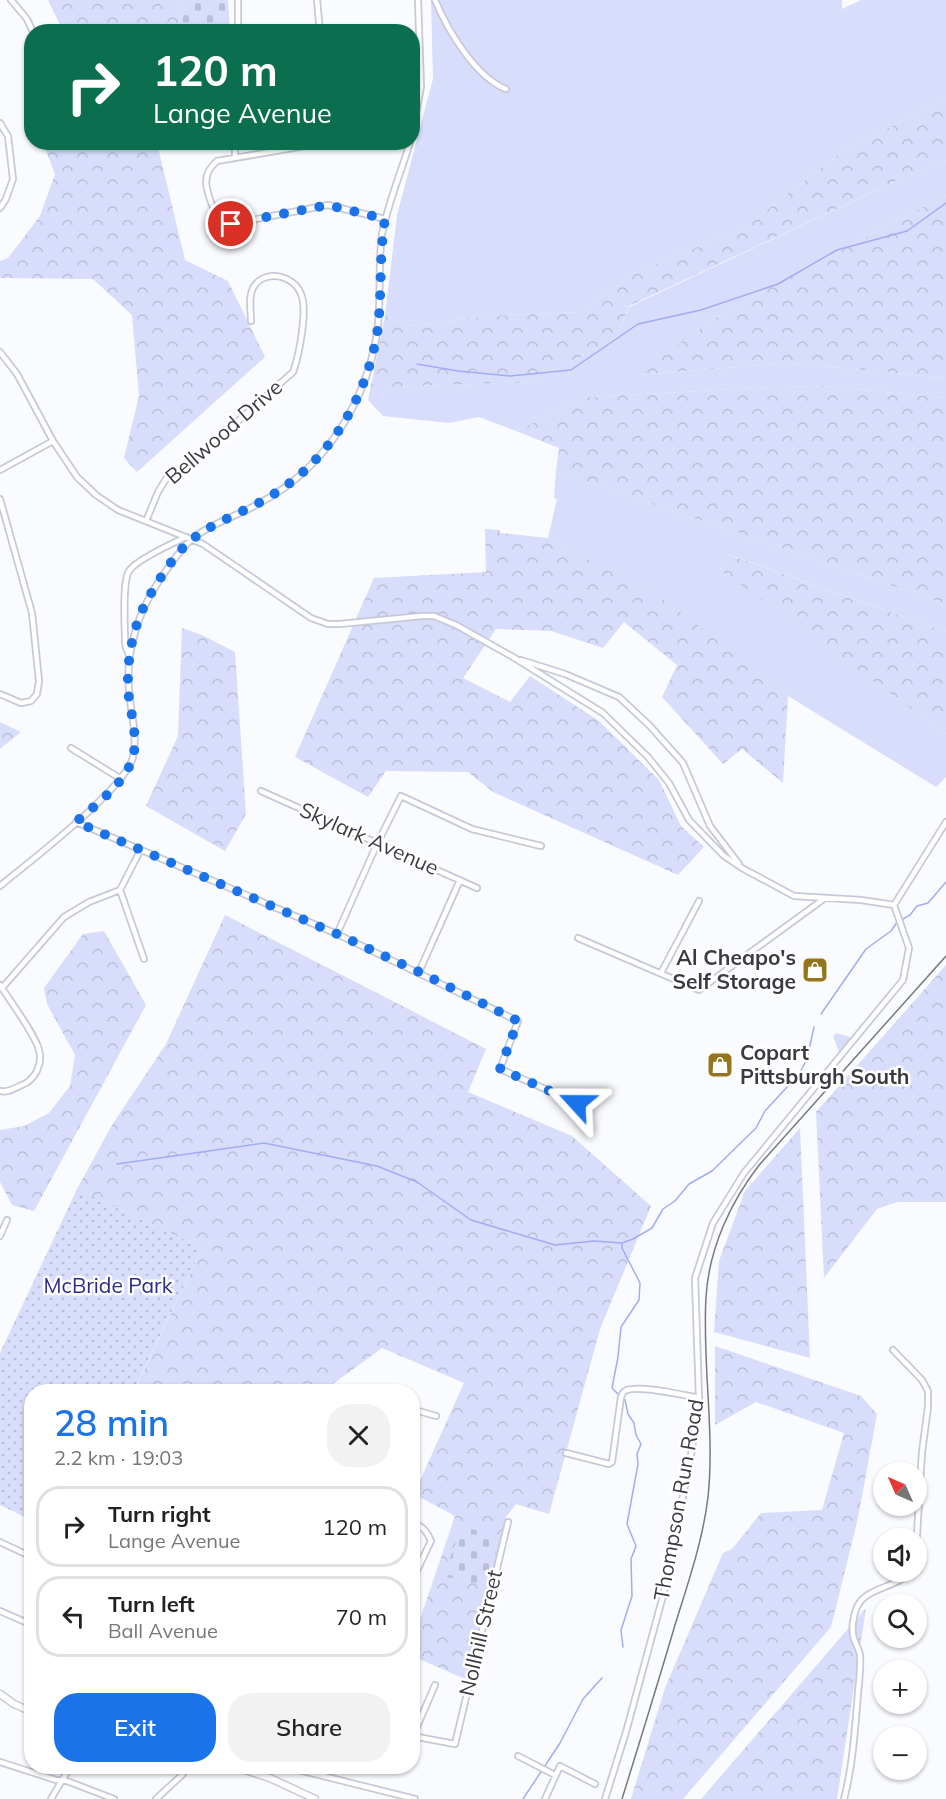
<!DOCTYPE html>
<html lang="en">
<head>
<meta charset="utf-8">
<style>
	body { margin:0; font-family:Mulish,sans-serif; background:#f2f2f2; color:#222; height:100vh; display:flex; flex-direction:column; font-size:22px; white-space:nowrap }
	* { box-sizing:border-box; margin:0 }
	p { font-size:20px; color:#767676 }
	.icon { flex:none; width:33px; height:33px; fill:none; stroke:currentColor; stroke-width:2; stroke-linecap:round; stroke-linejoin:round }
	.map { position:relative; flex:1; overflow:hidden }
	.side { position:absolute; left:24px; top:1384px; width:396px; height:390px; display:flex; flex-direction:column; background:#fff; border-radius:24px; box-shadow:0 2px 4px #0004 }
	.side>* { flex:none }
	.guide { position:absolute; left:24px; top:24px; width:396px; height:126px; border-radius:24px; box-shadow:0 2px 4px #0004; background:#0b6e4f; color:#fff; overflow:hidden }
	.needle { width:39px; rotate:315deg }
	.controls { position:absolute; left:873px; top:1462px; display:grid; gap:12px }
	.controls a { display:grid; place-items:center; width:54px; height:54px; border-radius:50%; background:#fff; box-shadow:0 2px 4px #0004; font-size:30px }
	.pin { position:absolute; display:grid; place-items:center; width:51px; height:51px; color:#fff; margin:-26px; border:3px solid #fff; border-radius:50%; box-shadow:0 2px 6px #0007 }
	.me { position:absolute; width:66px; margin:-33px; rotate:294deg; stroke-linejoin:round; filter:drop-shadow(0 0 4px #0008) }
	.turn { display:flex; align-items:center; gap:21px; height:126px; padding:0 30px; font-size:27px }
	.turn .icon { width:78px; height:78px; stroke-width:2.5 }
	.turn b { display:block; font-size:42px; line-height:51px }
	.round { display:grid; place-items:center; flex:none; width:63px; height:63px; border-radius:24px; background:#f2f2f2 }
	.headline { display:flex; align-items:center; justify-content:space-between; height:102px; padding:0 30px }
	h1 { font-size:36px; font-weight:600; line-height:45px; color:#1a73e8 }
	.primary-button { display:flex; gap:12px; margin-top:auto; padding:12px 30px }
	.primary-button a { flex:1; height:69px; border-radius:24px; background:#1a73e8; color:#fff; font-size:24px; font-weight:600; line-height:69px; text-align:center }
	.primary-button a+a { background:#f2f2f2; color:#222 }
	ul { padding:0; list-style:none }
	li { display:flex; align-items:center; gap:18px; height:81px; margin:0 12px 9px; padding:0 18px; border:3px solid #e0e0e0; border-radius:24px }
	li div { flex:1 }
	li b { display:block; font-size:22px }
	li em { font-style:normal }
	.map>svg:first-child { display:block }
	.grass { fill:#d7ddfa }
	.forest { fill:url(#forest-crowns) }
	.cemetery { fill:url(#cemetery-stones) }
	.park { fill:url(#park-dots) }
	.lines { fill:none; stroke-linecap:round; stroke-linejoin:round }
	.stream { stroke:#a3acf2; stroke-width:1.5 }
	.minor-casing { stroke:#c7c9d7; stroke-width:8 }
	.major-casing { stroke:#c7c9d7; stroke-width:9 }
	.minor { stroke:#fff; stroke-width:4.5 }
	.major { stroke:#fff; stroke-width:6 }
	.rail { stroke:#78797e; stroke-width:1.5 }
	.route { stroke:#1a73e8; stroke-width:10; stroke-dasharray:0 18 }
	.labels { text-anchor:middle; stroke-width:5; stroke-linejoin:round; paint-order:stroke }
	.street-label { font-size:21px; fill:#3a3b41; stroke:#fff }
	.poi-label { font-size:21px; font-weight:bold; fill:#3a3b41; stroke:#fff; text-anchor:end }
	.park-label { font-size:21px; fill:#2e288a; stroke:#fff }
</style>
</head>
<body>
<div class="map">
<svg width="946" height="1799" viewBox="0 0 946 1799">
	<defs>
		<pattern id="forest-crowns" width="20" height="18" patternUnits="userSpaceOnUse" patternTransform="scale(1.5)"><rect width="20" height="18" fill="#d7ddfa"/><path d="M2 6a3 3 0 1 1 6 0M12 15a3 3 0 1 1 6 0" fill="none" stroke="#b9bfd8"/></pattern>
		<pattern id="cemetery-stones" width="16" height="16" patternUnits="userSpaceOnUse" patternTransform="scale(1.5)"><rect width="16" height="16" fill="#d7ddfa"/><path d="M2 7V4a2 2 0 0 1 4 0v3zM10 15v-3a2 2 0 0 1 4 0v3z" fill="#b9bfd8"/></pattern>
		<pattern id="park-dots" width="8" height="8" patternUnits="userSpaceOnUse" patternTransform="scale(1.5)"><rect width="8" height="8" fill="#d7ddfa"/><path d="M2 2h.1M6 6h.1" fill="none" stroke="#b9bfd8" stroke-width="1.8" stroke-linecap="round"/></pattern>
	</defs>
	<rect width="100%" height="100%" fill="#fafbfe"/>
	<path class="grass" d="M 431,0 L 842,0 L 842,9 L 861,0 L 946,0 L 946,101 L 848,147 L 744,228 L 637,272 L 581,312 L 487,316 L 410,326 L 385,316 L 397,215 L 433,79 Z
		M 946,161 L 946,195 L 721,314 L 637,375 L 790,363 L 946,378 L 946,398 L 824,386 L 773,387 L 588,397 L 516,431 L 479,417 L 449,423 L 383,416 L 368,400 L 390,387 L 535,382 L 617,337 L 629,307 L 911,174 Z
		M 556,471 L 946,604 L 946,632 L 728,554 L 720,569 L 946,734 L 946,777 L 936,787 L 788,696 L 656,596 L 548,538 L 557,499 L 554,498 Z
		M 836,1033 L 850,1037 L 851,1040 L 842,1052 L 839,1052 L 833,1036 Z"/>
	<path class="forest" d="M 48,0 L 178,0 L 180,31 L 63,31 Z
		M 946,101 L 946,161 L 911,174 L 629,306 L 617,337 L 535,382 L 390,387 L 368,400 L 385,316 L 410,326 L 487,316 L 581,312 L 637,272 L 744,228 L 848,147 Z
		M 43,143 L 157,143 L 185,260 L 228,281 L 265,357 L 137,472 L 124,458 L 139,396 L 132,315 L 93,279 L 0,278 L 0,261 L 8,258 L 40,216 L 55,174 Z
		M 946,195 L 946,378 L 790,363 L 636,375 L 721,314 Z
		M 824,386 L 946,398 L 946,604 L 556,471 L 559,448 L 516,431 L 588,397 L 773,387 Z
		M 485,529 L 500,530 L 500,533 L 548,538 L 665,600 L 788,696 L 783,783 L 742,749 L 723,764 L 662,697 L 677,665 L 624,622 L 603,648 L 551,631 L 496,629 L 463,678 L 510,702 L 530,676 L 599,721 L 659,780 L 681,826 L 704,847 L 678,875 L 493,792 L 468,772 L 386,771 L 368,797 L 295,757 L 374,578 L 486,572 Z
		M 727,554 L 946,632 L 946,734 L 720,570 Z
		M 182,628 L 202,635 L 235,652 L 246,814 L 225,851 L 146,806 L 178,736 Z
		M 0,722 L 21,732 L 0,749 Z
		M 225,915 L 486,1049 L 468,1092 L 572,1136 L 651,1206 L 600,1329 L 549,1514 L 516,1504 L 506,1517 L 470,1681 L 412,1656 L 413,1640 L 455,1516 L 414,1494 L 464,1383 L 382,1348 L 322,1392 L 138,1392 L 136,1387 L 202,1248 L 77,1189 L 112,1125 L 166,1044 Z
		M 104,931 L 146,1005 L 34,1211 L 12,1205 L 0,1182 L 0,1130 L 24,1126 L 49,1113 L 70,1086 L 75,1055 L 47,1004 L 44,988 L 83,934 Z
		M 946,965 L 946,1202 L 897,1202 L 877,1209 L 824,1278 L 816,1112 Z
		M 800,1128 L 810,1358 L 714,1332 L 719,1261 L 745,1191 Z
		M 715,1346 L 861,1396 L 877,1414 L 858,1518 L 831,1627 L 683,1799 L 631,1799 L 665,1688 L 723,1553 L 732,1549 L 761,1513 L 822,1510 L 844,1433 L 756,1402 L 715,1425 Z
		M 866,1608 L 837,1799 L 701,1799 Z"/>
	<path class="cemetery" d="M 178,0 L 228,0 L 230,31 L 180,31 Z
		M 463,1528 L 500,1535 L 488,1586 L 442,1576 Z"/>
	<path class="park" d="M 77,1189 L 202,1248 L 133,1392 L 32,1392 L 31,1520 L 0,1505 L 0,1353 Z"/>
	<g class="lines">
		<path class="stream" d="M 417,364 L 458,371 L 510,376 L 571,370 L 638,324 L 701,310 L 778,284 L 837,250 L 907,231 L 946,203
			M 903,919 L 910,915 L 917,906 L 928,903 L 946,882
			M 821,1014 L 866,949 L 891,931 L 897,922
			M 117,1164 L 264,1143 L 377,1166 L 417,1182 L 471,1220 L 555,1245 L 594,1241 L 622,1243
			M 619,1395 L 612,1388 L 618,1357 L 621,1327 L 639,1300 L 640,1283 L 622,1248 L 622,1243 L 633,1239 L 652,1228 L 663,1209 L 675,1201 L 689,1184 L 712,1171 L 756,1128 L 765,1111 L 799,1074 L 807,1059 L 814,1027
			M 623,1398 L 625,1400 L 628,1414 L 634,1423 L 636,1435 L 641,1444 L 637,1454 L 638,1464 L 627,1524 L 636,1546 L 631,1559 L 632,1596 L 621,1630 L 623,1647
			M 523,1799 L 560,1743 L 583,1699 L 602,1678"/>
		<g class="minor-casing">
			<path id="minor" d="M 11,0 L 27,19 L 33,32
				M 317,0 L 320,32
				M 435,0 C 447,29 475,77 506,89
				M 238,32 L 238,0
				M 0,123 L 8,136 L 13,179 L 6,199 L 0,208
				M 412,133 L 421,87 L 418,0
				M 235,142 L 235,157
				M 328,142 L 217,161 C 198,177 208,194 216,215 L 231,224 L 328,205 L 385,219
				M 0,352 L 17,374 L 53,441 L 77,477 L 96,495 L 118,510 L 203,544 L 311,618 L 328,624 L 340,624 L 422,616 L 434,616 L 456,625 L 513,657 L 603,713 L 648,757 L 669,783 L 689,820 L 724,856 L 742,868 L 794,896 L 861,900 L 894,905
				M 0,470 L 53,441
				M 0,499 L 32,613 L 39,681 L 37,694 L 31,701 L 21,703 L 0,694
				M 146,521 L 158,492 L 166,479 L 202,453 L 293,372 C 299,356 308,310 301,294 C 294,275 264,268 253,288 C 248,298 251,310 251,321
				M 129,655 L 126,648 L 125,642 C 125,627 122,582 129,571 C 135,561 173,543 186,537
				M 521,660 L 565,674 L 619,697 L 649,725 L 683,763 L 710,826 L 739,864
				M 71,748 L 121,779
				M 261,791 L 477,888
				M 76,822 L 337,934 L 518,1021 L 500,1069 L 577,1103
				M 0,886 C 29,862 125,789 133,757 C 138,735 130,710 129,689 C 126,658 135,623 150,596 C 159,580 179,550 193,538 C 212,523 237,516 258,504 C 275,495 292,483 306,470 C 346,432 372,379 378,325 C 381,295 378,264 382,234 C 388,203 401,173 410,142
				M 120,890 L 144,959
				M 894,905 L 946,822
				M 337,934 L 377,844 L 401,796 L 472,829 L 541,846
				M 578,938 L 699,990 L 825,898
				M 419,972 L 460,880
				M 661,973 L 699,901
				M 0,985 C 10,1001 35,1034 39,1050 C 43,1064 35,1080 22,1085 C 15,1088 8,1093 0,1091
				M 2,988 L 64,917 L 89,902 L 120,890 L 140,851
				M 0,1236 L 7,1220
				M 893,1350 L 922,1380 L 928,1391 L 928,1407 L 922,1452 L 916,1551
				M 412,1409 L 436,1416
				M 566,1453 L 609,1464 L 612,1462 L 621,1397 C 623,1393 622,1392 627,1390 C 640,1385 683,1395 699,1398
				M 412,1522 C 422,1526 427,1531 431,1541 L 412,1581
				M 0,1542 L 32,1557
				M 0,1611 L 32,1625
				M 412,1736 L 455,1744 L 508,1522
				M 413,1736 L 435,1685
				M 518,1756 L 555,1775
				M 0,1762 L 56,1780 L 67,1781 L 114,1799
				M 287,1767 L 415,1799
				M 51,1799 L 70,1767
				M 156,1799 L 182,1775 L 187,1767
				M 545,1799 L 560,1766 L 595,1784
				M 605,1799 L 626,1732 L 664,1592 L 691,1455 L 699,1398 L 695,1278 L 713,1223 L 744,1173 L 903,980 L 909,948 L 894,905
				M 844,1799 C 853,1765 855,1728 858,1693 C 859,1681 861,1668 860,1656 C 860,1650 856,1645 854,1639 C 851,1630 853,1616 857,1607 C 866,1587 897,1588 910,1572"/>
		</g>
		<g class="major-casing">
			<path id="major" d="M 0,1694 L 14,1704 L 32,1712
				M 236,1767 L 270,1778 L 315,1799"/>
		</g>
		<use href="#minor" class="minor"/>
		<use href="#major" class="major"/>
		<path class="rail" d="M 622,1799 C 640,1741 658,1683 675,1625 C 688,1583 703,1540 708,1497 C 715,1431 702,1363 706,1297 C 709,1248 731,1201 760,1164 L 946,956"/>
	</g>
	<g class="lines">
		<path class="route" d="M 231,224 L 328,205 L 385,219 C 379,255 382,291 378,327 C 369,392 333,456 277,492 C 251,510 219,519 194,538 C 177,550 161,577 150,595 C 134,622 127,656 128,687 C 129,712 142,743 129,767 C 118,789 94,806 76,822 L 337,934 L 419,972 L 518,1021 L 500,1069 L 577,1103"/>
	</g>
	<defs>
		<g id="shop-square" transform="scale(1.35)"><rect x="-9" y="-9" width="18" height="18" rx="4" fill="#92751c" stroke="#fff"/><path d="M-5-2.5h2.3a2.7 3.5 0 0 1 5.4 0H5L5.5 6h-11ZM-1.5-2.5h3a1.5 2.3 0 0 0-3 0Z" fill="#fff"/></g>
	</defs>
	<g fill-rule="evenodd">
		<use href="#shop-square" x="815" y="970"/>
		<use href="#shop-square" x="720" y="1065"/>
	</g>
	<g class="labels">
		<g class="street-label">
			<text transform="translate(224 432) rotate(-41)" y="7">Bellwood Drive</text>
			<text transform="translate(369 839) rotate(24)" y="7">Skylark Avenue</text>
			<text transform="translate(679 1500) rotate(-80)" y="7">Thompson Run Road</text>
			<text transform="translate(481 1633) rotate(-77)" y="7">Nollhill Street</text>
		</g>
		<g class="poi-label">
			<text x="796" y="965">Al Cheapo's<tspan x="796" dy="24">Self Storage</tspan></text>
			<text x="740" y="1060" text-anchor="start">Copart<tspan x="740" dy="24">Pittsburgh South</tspan></text>
		</g>
		<g class="park-label">
			<text x="108" y="1293">McBride Park</text>
		</g>
	</g>
</svg>
<div class="controls">
<a><svg class="needle" viewBox="-14 -14 28 28"><path d="M0-13l5 13h-10z" fill="#e53935"/><path d="M0 13l5-13h-10z" fill="#767676"/></svg></a>
<a><svg class="icon" aria-label="sound" viewBox="0 0 24 24"><path d="M4 9h4l5-4v14l-5-4H4zM17 9q2 3 0 6"/></svg></a>
<a><svg class="icon" aria-label="search" viewBox="0 0 24 24"><circle cx="10" cy="10" r="6"/><path d="M15 15l6 6"/></svg></a>
<a>+</a>
<a>−</a>
</div>
<div class="pin" style="left:231px;top:224px;background:#d93025"><svg class="icon" aria-label="arrive" viewBox="0 0 24 24"><path d="M6 21V4h12l-3 4 3 4H6"/></svg></div>
<svg class="me" style="left:577px;top:1103px" viewBox="-20 -20 40 40"><path d="M0-17L14 15 0 8-14 15z" fill="#1a73e8" stroke="#fff" stroke-width="4"/></svg>
<div class="guide">
<div class="turn"><svg class="icon" aria-label="right" viewBox="0 0 24 24"><path d="M7 20v-9h11M14 6l5 5-5 5"/></svg><div><b>120 m</b>Lange Avenue</div></div>
</div>
<section class="side">
<div class="headline"><div><h1>28 min</h1><p>2.2 km · 19:03</p></div><a class="round"><svg class="icon" aria-label="close" viewBox="0 0 24 24"><path d="M6 6l12 12M18 6L6 18"/></svg></a></div>
<ul>
<li><svg class="icon" aria-label="right" viewBox="0 0 24 24"><path d="M7 20v-9h11M14 6l5 5-5 5"/></svg><div><b>Turn right</b><p>Lange Avenue</p></div><em>120 m</em></li>
<li><svg class="icon" aria-label="left" viewBox="0 0 24 24"><path d="M17 20v-9H6M10 6l-5 5 5 5"/></svg><div><b>Turn left</b><p>Ball Avenue</p></div><em>70 m</em></li>
</ul>
<div class="primary-button"><a>Exit</a><a>Share</a></div>
</section>
</div>
</body>
</html>
